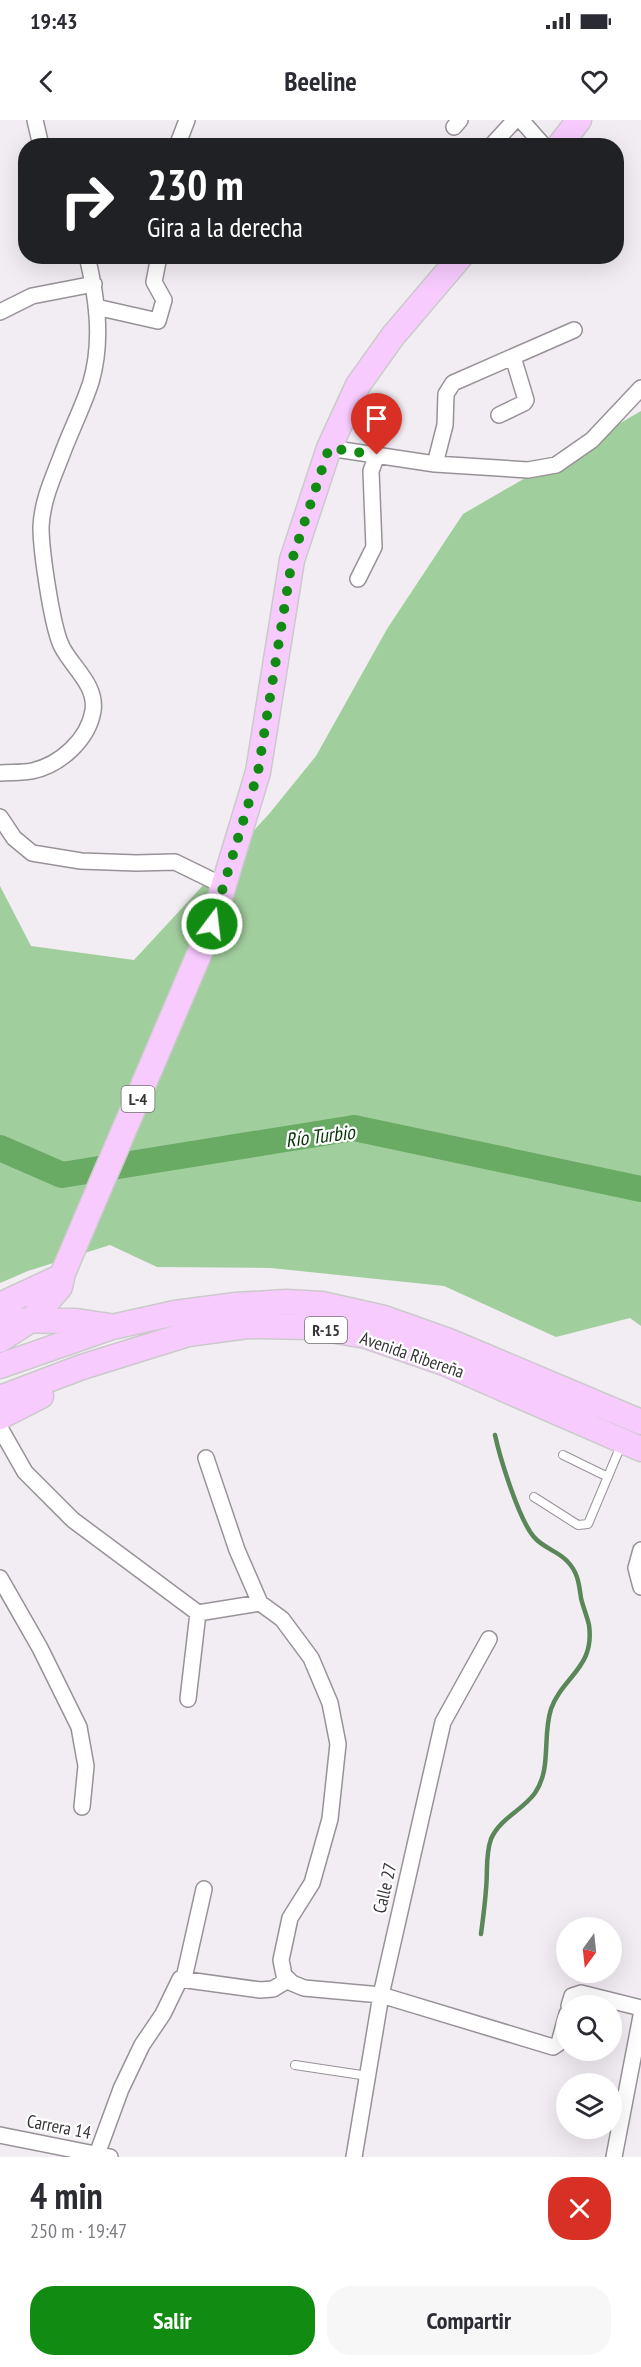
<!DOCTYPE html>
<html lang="es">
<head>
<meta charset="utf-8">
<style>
	body { margin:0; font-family:"PT Sans Narrow",sans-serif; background:#f7f7f7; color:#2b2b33; height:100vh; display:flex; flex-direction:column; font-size:22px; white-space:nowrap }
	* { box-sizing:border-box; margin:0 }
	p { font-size:20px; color:#7c7c81 }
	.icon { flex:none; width:33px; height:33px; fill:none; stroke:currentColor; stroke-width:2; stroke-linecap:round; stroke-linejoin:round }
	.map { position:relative; height:2037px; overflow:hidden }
	.drawer { display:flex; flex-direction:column; background:#fff; flex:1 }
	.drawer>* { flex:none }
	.top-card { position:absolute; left:18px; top:18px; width:606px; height:126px; border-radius:24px; box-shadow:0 6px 24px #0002; background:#202124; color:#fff; overflow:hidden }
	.needle { width:39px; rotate:195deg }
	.controls { position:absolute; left:556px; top:1797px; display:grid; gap:12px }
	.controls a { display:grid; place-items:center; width:66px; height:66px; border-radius:50%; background:#fff; box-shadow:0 6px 24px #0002; font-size:30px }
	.pin { position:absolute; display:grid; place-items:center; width:51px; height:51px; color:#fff; margin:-62px -26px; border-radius:50% 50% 50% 0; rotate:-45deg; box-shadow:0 0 6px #0007 }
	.pin .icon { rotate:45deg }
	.me { position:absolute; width:66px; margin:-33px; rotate:15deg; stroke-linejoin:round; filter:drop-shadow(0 0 4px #0008) }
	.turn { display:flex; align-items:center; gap:21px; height:126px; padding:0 30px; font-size:27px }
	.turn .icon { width:78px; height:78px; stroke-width:2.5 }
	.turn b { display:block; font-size:42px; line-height:51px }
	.round { display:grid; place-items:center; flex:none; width:63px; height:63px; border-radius:24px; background:#f7f7f7 }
	.overview { display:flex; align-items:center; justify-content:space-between; height:102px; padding:0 30px }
	h1 { font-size:36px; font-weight:800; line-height:45px }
	.cta { display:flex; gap:12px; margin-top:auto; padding:12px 30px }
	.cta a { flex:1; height:69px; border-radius:24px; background:#128b13; color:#fff; font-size:24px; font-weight:800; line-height:69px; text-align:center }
	.cta a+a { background:#f7f7f7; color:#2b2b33 }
	.status { display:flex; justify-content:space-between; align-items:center; height:42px; padding:0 30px; background:#fff; direction:ltr }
	.status svg { height:16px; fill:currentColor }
	header { display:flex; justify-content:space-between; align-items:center; height:78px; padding:0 30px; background:#fff; font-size:27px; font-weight:800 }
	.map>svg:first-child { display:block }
	.green { fill:#a1ce9d }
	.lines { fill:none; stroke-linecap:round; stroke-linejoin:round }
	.stream { stroke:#5a8757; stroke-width:4.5 }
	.river { stroke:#69aa65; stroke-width:26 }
	.lane-casing { stroke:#989298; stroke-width:10 }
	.street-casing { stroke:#989298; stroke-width:18 }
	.primary-casing { stroke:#cbcacb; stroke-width:27 }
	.lane { stroke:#fff; stroke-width:8 }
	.street { stroke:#fff; stroke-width:15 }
	.primary { stroke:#f8cbff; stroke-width:24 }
	.route { stroke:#128b13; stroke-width:10; stroke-dasharray:0 18 }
	.labels { text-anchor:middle; stroke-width:4.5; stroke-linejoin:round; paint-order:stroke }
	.shield { fill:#fff; stroke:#727173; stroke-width:1.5 }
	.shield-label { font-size:16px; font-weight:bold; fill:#363437 }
	.street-label { font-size:18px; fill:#363437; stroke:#fff }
	.water-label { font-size:20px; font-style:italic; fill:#033304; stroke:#fff }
</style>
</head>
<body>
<div class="status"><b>19:43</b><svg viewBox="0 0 49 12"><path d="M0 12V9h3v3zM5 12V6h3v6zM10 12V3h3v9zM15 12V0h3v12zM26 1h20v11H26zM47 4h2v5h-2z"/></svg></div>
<header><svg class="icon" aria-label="back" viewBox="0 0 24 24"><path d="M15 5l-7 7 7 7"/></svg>Beeline<svg class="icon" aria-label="heart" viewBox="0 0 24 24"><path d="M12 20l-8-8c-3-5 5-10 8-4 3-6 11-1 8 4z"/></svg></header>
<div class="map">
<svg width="641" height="2037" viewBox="0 0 641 2037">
	<rect width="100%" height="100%" fill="#f2ecf3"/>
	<path class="green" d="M 641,291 L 641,1206 L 630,1198 L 556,1217 L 444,1166 L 271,1148 L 157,1147 L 110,1125 L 28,1151 L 0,1163 L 0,766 L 31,826 L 134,840 L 269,694 L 316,636 L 387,509 L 463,394 Z"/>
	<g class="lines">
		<path class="stream" d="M 481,1814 C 483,1799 485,1784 486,1769 C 488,1752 485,1736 491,1719 C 500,1698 522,1691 535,1673 C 552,1648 542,1617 551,1589 C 563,1556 595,1548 589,1505 C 587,1496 583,1487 581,1478 C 579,1464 578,1452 567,1441 C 558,1431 543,1428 534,1417 C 519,1400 500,1338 495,1315"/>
		<path class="river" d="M 0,1028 L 62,1055 L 354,1008 L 641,1069"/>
		<g class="lane-casing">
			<path id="lane" d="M 563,1335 L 608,1357
				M 534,1377 L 578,1405 L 588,1404 L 622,1323
				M 295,1945 L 368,1956"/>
		</g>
		<g class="street-casing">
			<path id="street" d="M 35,0 L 41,26
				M 521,0 L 544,26
				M 454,7 L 460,0
				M 177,26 L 187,0
				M 491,26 L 515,0
				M 96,187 L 158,201 L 164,180 L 154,162 L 159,136
				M 0,192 L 32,176 L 94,164
				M 499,295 L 524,283 L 526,280 L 513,237
				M 329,328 L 435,344 L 528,350 L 556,345 L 592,320 L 641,268
				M 435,344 L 445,305 L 446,274 L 453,263 L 574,210
				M 358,459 L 374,427 L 371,351 L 377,335
				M 0,653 C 10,652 22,653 32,651 C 60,645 88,620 93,591 C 97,565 72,547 62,527 C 52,508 41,430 41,407 C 42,382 52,360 61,337 C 70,312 83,287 91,262 C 103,220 97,178 87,136
				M 0,697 L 14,718 L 32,733 L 81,741 L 136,743 L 175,742 L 222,765
				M 0,1308 L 25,1352 L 73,1400 L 198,1493 L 260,1483 L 282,1499 L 311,1538 L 330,1583 L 338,1624 L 330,1699 L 312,1763 L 290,1798 L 281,1840 L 284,1855 L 292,1863 L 304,1868 L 381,1875 L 553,1927 L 559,1923 L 567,1894
				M 206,1338 L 237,1430 L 260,1483
				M 641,1430 L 636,1448 L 641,1467
				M 0,1458 L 40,1528 L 79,1607 L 86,1646 L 82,1687
				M 188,1579 L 198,1493
				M 184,1858 L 204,1769
				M 569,1886 L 572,1876 L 581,1873 L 641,1888
				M 0,2015 L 110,2037
				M 96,2037 L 121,1969 L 142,1925 L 163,1894 L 180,1859 L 260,1870 L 273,1869 L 288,1860
				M 354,2037 L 381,1875 L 443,1602 L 489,1519
				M 614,2037 L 641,1896"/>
		</g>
		<g class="primary-casing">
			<path id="primary" d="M 559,26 L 579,0
				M 0,1185 L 62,1156
				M 0,1200 L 76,1201 L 110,1206
				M 0,1220 L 31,1200 L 60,1167 L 63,1153 L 212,804 L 258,652 L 292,440 L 329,328 L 358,265 L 393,216 L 461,136
				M 0,1246 L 112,1207 L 175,1193 L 236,1185 L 286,1182 L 322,1184 L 384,1198 L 449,1221 L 641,1302
				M 0,1278 L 82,1247 L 188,1214 L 247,1206 L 312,1207 L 366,1216 L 444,1243 L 641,1329
				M 0,1297 L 41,1276"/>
		</g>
		<use href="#lane" class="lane"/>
		<use href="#street" class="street"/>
		<use href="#primary" class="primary"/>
	</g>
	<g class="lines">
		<path class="route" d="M 212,804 L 258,652 L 292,440 L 329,328 L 377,335"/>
	</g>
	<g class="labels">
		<g class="shield">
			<rect x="121.5" y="966" width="33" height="26" rx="4.5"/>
			<rect x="305" y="1197" width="42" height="26" rx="4.5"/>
		</g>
		<g class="shield-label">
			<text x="138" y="985">L-4</text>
			<text x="326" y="1216">R-15</text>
		</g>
		<g class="street-label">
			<text transform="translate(412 1235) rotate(19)" y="6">Avenida Ribereña</text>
			<text transform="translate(385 1768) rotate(-77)" y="6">Calle 27</text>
			<text transform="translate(59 2007) rotate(11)" y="6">Carrera 14</text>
		</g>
		<g class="water-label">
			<text transform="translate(320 1016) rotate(-7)" y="7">Río Turbio</text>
		</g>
	</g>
</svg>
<div class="controls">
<a><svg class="needle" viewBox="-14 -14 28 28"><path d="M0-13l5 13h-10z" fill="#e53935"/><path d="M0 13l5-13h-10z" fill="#7c7c81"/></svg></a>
<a><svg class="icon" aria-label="search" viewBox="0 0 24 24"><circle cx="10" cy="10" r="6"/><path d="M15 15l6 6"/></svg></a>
<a><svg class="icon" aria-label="layers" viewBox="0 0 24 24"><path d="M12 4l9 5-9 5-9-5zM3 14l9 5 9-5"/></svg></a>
</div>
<div class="pin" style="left:377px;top:335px;background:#d93025"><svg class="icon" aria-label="arrive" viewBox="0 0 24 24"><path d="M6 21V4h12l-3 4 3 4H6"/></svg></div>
<svg class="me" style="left:212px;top:804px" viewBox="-20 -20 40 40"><circle r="17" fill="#128b13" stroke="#fff" stroke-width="3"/><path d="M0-11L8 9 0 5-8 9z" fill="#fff"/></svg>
<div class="top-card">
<div class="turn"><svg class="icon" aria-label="right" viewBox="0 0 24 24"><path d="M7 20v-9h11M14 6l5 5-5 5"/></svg><div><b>230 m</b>Gira a la derecha</div></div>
</div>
</div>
<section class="drawer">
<div class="overview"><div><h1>4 min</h1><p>250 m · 19:47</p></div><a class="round" style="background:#d93025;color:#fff"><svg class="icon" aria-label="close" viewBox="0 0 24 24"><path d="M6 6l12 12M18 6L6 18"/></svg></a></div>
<div class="cta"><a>Salir</a><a>Compartir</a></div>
</section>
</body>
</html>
